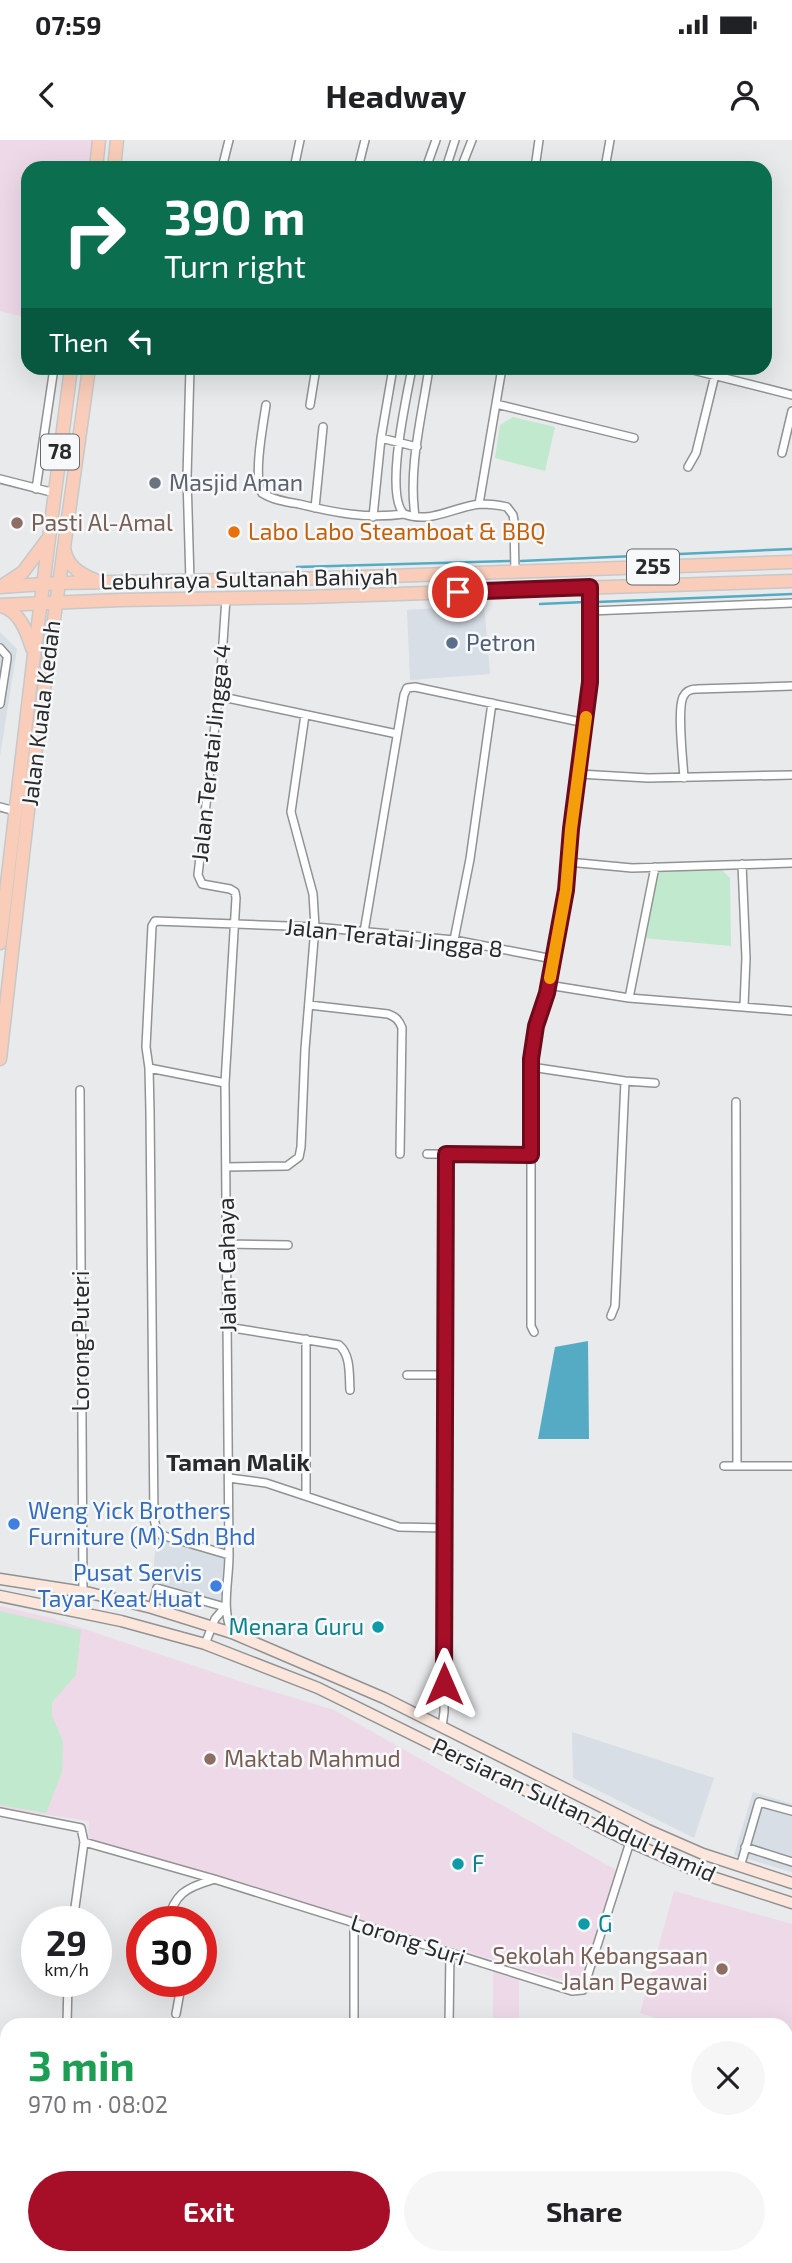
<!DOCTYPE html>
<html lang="en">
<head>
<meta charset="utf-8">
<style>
	body { margin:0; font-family:"Exo 2",sans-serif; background:#f6f6f6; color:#202124; height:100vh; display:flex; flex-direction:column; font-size:26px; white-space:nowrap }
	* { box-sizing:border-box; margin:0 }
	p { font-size:23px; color:#757577 }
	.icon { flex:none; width:38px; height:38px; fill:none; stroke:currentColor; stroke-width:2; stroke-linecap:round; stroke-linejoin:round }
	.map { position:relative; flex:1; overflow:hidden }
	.sheet { position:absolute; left:0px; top:1878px; width:793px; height:247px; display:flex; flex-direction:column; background:#fff; border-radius:21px 21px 0 0; box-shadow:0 7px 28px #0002 }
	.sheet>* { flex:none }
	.guide { position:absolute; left:21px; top:21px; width:751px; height:214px; border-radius:21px; box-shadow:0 7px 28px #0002; background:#0b6e4f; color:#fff; overflow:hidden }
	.speed { position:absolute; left:21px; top:1766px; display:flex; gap:14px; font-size:35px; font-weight:700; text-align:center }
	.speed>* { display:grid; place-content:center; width:91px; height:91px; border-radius:50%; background:#fff; box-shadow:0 7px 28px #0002; line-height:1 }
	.speed small { font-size:18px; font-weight:400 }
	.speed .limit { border:10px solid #d22; background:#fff; color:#111 }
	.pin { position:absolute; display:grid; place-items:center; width:60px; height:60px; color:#fff; margin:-30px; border:4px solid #fff; border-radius:50%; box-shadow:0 2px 7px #0007 }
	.me { position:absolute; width:77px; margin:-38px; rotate:0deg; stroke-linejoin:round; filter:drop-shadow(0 0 5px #0008) }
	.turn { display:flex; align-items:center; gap:24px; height:147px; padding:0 28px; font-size:32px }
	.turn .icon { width:91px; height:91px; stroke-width:2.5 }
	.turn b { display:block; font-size:49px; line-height:60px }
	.then { display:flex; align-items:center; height:66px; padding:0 28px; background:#0003; gap:14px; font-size:26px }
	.round { display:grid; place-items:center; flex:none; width:74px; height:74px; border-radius:37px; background:#f6f6f6 }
	.headline { display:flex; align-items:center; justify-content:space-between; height:119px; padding:0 28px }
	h1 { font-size:42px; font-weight:700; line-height:52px; color:#1e9e55 }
	.cta { display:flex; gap:14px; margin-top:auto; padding:14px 28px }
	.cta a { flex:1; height:80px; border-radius:42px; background:#a70f29; color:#fff; font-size:28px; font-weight:700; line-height:80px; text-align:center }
	.cta a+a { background:#f6f6f6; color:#202124 }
	.status { display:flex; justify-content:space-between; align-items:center; height:49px; padding:0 35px; background:#fff; direction:ltr }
	.status svg { height:19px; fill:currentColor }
	header { display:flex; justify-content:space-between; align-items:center; height:91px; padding:0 28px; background:#fff; font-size:32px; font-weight:700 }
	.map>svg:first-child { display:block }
	.built { fill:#d7dee6 }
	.education { fill:#eed9e8 }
	.green { fill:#c0e9cd }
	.water { fill:#55abc4 }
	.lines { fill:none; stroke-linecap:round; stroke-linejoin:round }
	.stream { stroke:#55abc4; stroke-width:2.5 }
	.canal { stroke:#55abc4; stroke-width:10 }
	.minor-casing { stroke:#909293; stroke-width:10 }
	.secondary-casing { stroke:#909293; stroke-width:13 }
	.primary-casing { stroke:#c7c8c8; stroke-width:15 }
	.minor { stroke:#fff; stroke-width:7 }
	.secondary { stroke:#fce6dc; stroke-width:10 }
	.primary { stroke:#f9cdb9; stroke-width:12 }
	.route-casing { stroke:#6d0a1b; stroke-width:18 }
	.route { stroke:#a70f29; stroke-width:12 }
	.slow { stroke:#f59e0b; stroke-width:12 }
	.worship-dot { fill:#6b7280; stroke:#f6f8fa; stroke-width:2.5 }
	.education-dot { fill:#8d6e63; stroke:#f6f8fa; stroke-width:2.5 }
	.food-dot { fill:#e8710a; stroke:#f6f8fa; stroke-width:2.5 }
	.service-dot { fill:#5c6f8a; stroke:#f6f8fa; stroke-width:2.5 }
	.shop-dot { fill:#3f7fe0; stroke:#f6f8fa; stroke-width:2.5 }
	.culture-dot { fill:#0f9aa8; stroke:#f6f8fa; stroke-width:2.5 }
	.labels { text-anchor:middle; stroke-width:5; stroke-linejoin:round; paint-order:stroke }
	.shield { fill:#f6f8fa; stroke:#666868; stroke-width:2 }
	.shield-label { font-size:21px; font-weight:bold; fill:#292a2a }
	.worship-label { font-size:23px; fill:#5b616d; stroke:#f6f8fa; text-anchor:start }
	.education-label { font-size:23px; fill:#785e54; stroke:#f6f8fa; text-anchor:start }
	.food-label { font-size:23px; fill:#c56008; stroke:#f6f8fa; text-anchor:start }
	.street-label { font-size:23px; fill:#292a2a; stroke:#f6f8fa }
	.service-label { font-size:23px; fill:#4e5e75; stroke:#f6f8fa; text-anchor:start }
	.shop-label { font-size:23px; fill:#366cbe; stroke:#f6f8fa; text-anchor:start }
	.culture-label { font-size:23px; fill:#0d838f; stroke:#f6f8fa; text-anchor:start }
	.neighbourhood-label { font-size:24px; font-weight:bold; fill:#292a2a; stroke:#f6f8fa }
</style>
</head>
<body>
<div class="status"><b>07:59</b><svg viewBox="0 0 49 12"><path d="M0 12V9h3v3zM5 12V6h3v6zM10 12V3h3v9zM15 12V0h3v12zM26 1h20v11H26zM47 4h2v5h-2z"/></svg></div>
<header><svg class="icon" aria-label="back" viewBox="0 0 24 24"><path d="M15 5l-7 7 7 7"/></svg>Headway<svg class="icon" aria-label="person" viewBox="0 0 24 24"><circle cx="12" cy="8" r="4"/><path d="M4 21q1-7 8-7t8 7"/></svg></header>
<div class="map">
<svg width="792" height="2123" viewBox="0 0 792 2123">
	<rect width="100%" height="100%" fill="#e9eaec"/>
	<path class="built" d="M 484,465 L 490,534 L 410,540 L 407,470 Z
		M 0,492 L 17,509 L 0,616 Z
		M 156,1398 L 232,1420 L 231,1471 L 152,1450 Z
		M 572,1592 L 714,1638 L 694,1698 L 573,1638 Z
		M 753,1652 L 792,1664 L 792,1732 L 734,1715 Z
		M 0,1953 L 7,1955 L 7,2118 L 182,2118 L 201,2123 L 0,2123 Z"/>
	<path class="education" d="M 0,0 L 94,0 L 91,28 L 28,28 L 28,178 L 0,171 Z
		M 0,1466 L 52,1478 L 248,1544 L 334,1570 L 616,1730 L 581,1846 L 88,1698 L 89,1681 L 0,1668 Z
		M 674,1751 L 792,1784 L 792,1916 L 786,1914 L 786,1885 L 680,1885 L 640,1873 Z
		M 493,1829 L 519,1839 L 519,1885 L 493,1885 Z"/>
	<path class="green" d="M 513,277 L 555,287 L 545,331 L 495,318 L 500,285 Z
		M 721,729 L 730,738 L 731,806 L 643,798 L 657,732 Z
		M 0,1471 L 81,1490 L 76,1535 L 52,1562 L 52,1576 L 63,1601 L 62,1632 L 46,1673 L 0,1665 Z"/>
	<path class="water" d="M 588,1201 L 589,1299 L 538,1299 L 555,1207 Z"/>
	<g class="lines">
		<path class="stream" d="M 521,421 L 792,409
			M 297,427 L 509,421
			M 597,462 L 792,454
			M 540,464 L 585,462"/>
		<path class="canal" d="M 6,1918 L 7,1919
			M 703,2122 L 708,2123"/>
		<g class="minor-casing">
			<path id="minor" d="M 222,28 L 229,0
				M 294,28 L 300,0
				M 358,28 L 365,0
				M 426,28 L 436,0
				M 446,28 L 455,0
				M 461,28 L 472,0
				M 535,28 L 539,0
				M 605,28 L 610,0
				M 190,228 L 187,337 L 190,441
				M 412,228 C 407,256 384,354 404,374 C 431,384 453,367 480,364 C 488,364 499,365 507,367 L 513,375 L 514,381 L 515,433
				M 685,228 L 792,255
				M 496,264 L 634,298
				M 266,265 C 263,285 253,337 262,353 C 273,360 287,362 299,364 C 335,373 368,379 404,374
				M 310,265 L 316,228
				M 381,298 L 417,307
				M 782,313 L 792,271
				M 688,327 L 696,313 L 715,235
				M 0,339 L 55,353
				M 36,349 L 54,228
				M 479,364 L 502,228
				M 315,368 L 323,287
				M 415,376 C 408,328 422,276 429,228
				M 373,377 L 381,298 L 393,228
				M 226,458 L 221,532 L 198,735 L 202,744 L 230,749 L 235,752 L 236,758 L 225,943 L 229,1415 C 229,1442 221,1468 232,1493
				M 590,471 L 792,463
				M 0,508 L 7,516 L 7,519 L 0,564
				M 218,556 L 397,594
				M 579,634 L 648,638 L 792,635
				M 684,638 C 683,621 677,570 683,557 C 686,551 690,549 697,549 L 792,546
				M 0,667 L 15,671
				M 568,722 L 632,728 L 792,723
				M 742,724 L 746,818 L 744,866
				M 364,792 L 404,555 L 407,548 L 415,547 L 585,583
				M 454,800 L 470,719 L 492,563
				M 548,845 L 629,858 L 792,871
				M 629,858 L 655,727
				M 309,865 L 388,874 C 396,877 399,880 402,888 L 400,1014
				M 531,927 L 625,941 L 655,943
				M 149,928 L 225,943
				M 80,950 L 83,1452
				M 736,962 L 737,1326
				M 427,1014 L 531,1015
				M 226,1027 L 287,1026 L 299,1017 L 301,1007 L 305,909 L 315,787 L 313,754 L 291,672 L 305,575
				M 226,1104 L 288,1105
				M 611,1176 L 615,1166 L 625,941
				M 227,1187 L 339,1205 C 351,1215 349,1235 350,1250
				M 534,1192 L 531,1186 L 531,927 L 536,886 L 547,853 L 566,750 L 571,689 L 590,542 L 590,447
				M 407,1235 L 445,1235
				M 724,1326 L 792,1326
				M 229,1338 L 266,1343 L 399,1387 L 445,1388
				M 306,1356 L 306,1199
				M 229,1415 L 161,1395 L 156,1387 L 154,1379 L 150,972 L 149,928 L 146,907 L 152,786 L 155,781 L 315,787 L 454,800 L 553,819
				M 152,1468 L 157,1448 L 225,1467
				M 205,1504 L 215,1479 L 225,1467
				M 442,1587 L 444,1572 L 446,1014
				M 0,1672 L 81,1688 L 84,1702 L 73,1782
				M 84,1702 L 214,1739 L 572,1851 L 583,1850 L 630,1702
				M 745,1707 L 792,1722
				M 740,1727 L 759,1662 L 792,1671
				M 167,1782 C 175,1754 185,1748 212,1740
				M 176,1874 L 182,1841
				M 67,1885 L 68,1841
				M 354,1885 L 354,1783
				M 449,1885 L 450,1813
				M 0,1907 L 7,1909
				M 0,1964 L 7,1966
				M 0,2065 L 7,2067
				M 198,2118 L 245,2123
				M 264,2118 L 264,2123
				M 357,2118 L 357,2123
				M 728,2118 L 747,2123
				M 65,2123 L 66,2118
				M 157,2123 L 159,2118
				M 177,2123 L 179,2118
				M 515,2123 L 516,2118
				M 694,2123 L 695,2118"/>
		</g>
		<g class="secondary-casing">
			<path id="secondary" d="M 0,1439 L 90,1453 L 152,1468 L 232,1493 L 384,1558 L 648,1690 L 703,1714 L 792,1743
				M 0,1456 L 121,1481 L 205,1504 L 318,1548 L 630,1702 L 703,1734 L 792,1763"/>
		</g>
		<g class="primary-casing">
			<path id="primary" d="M 96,28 L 99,0
				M 114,28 L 117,0
				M 64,407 C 66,425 79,434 95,440
				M 2,446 L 23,432 L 47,400
				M 0,447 L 58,443 L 333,438 L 792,422
				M 0,465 L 120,460 L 307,457 L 792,441
				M 1,466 C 19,470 27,492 32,508
				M 0,803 L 34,515 L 71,228
				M 0,919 L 31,644 L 89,228
				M 0,1925 L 7,1927
				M 0,1942 L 7,1944
				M 592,2118 L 611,2123
				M 660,2118 L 679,2123"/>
		</g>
		<use href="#minor" class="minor"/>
		<use href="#secondary" class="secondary"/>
		<use href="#primary" class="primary"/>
	</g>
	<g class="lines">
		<g class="route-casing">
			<path id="route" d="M 444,1544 L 446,1014 L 531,1015 L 531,919 L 536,886 L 547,853 L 566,750 L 571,689 L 590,542 L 590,447 L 458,452"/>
		</g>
		<use href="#route" class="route"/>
		<path class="slow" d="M 550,838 L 566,750 L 571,689 L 586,577"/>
	</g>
	<circle class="worship-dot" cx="155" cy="343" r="7"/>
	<g class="education-dot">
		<circle cx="17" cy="383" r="7"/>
		<circle cx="210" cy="1619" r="7"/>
		<circle cx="722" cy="1829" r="7"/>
	</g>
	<circle class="food-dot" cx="234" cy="392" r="7"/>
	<circle class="service-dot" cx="452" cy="503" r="7"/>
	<g class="shop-dot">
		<circle cx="14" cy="1384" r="7"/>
		<circle cx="216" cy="1446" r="7"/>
	</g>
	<g class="culture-dot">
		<circle cx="378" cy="1487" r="7"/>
		<circle cx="458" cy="1724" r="7"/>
		<circle cx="584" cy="1784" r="7"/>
	</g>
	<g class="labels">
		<g class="shield">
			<rect x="41" y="294.5" width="38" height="35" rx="5"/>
			<rect x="627" y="409.5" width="52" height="35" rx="5"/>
		</g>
		<g class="shield-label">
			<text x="60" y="319">78</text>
			<text x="653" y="434">255</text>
		</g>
		<g class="worship-label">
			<text x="169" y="351">Masjid Aman</text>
		</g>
		<g class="education-label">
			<text x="31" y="391">Pasti Al-Amal</text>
			<text x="224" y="1627">Maktab Mahmud</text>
			<text x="708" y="1824" text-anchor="end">Sekolah Kebangsaan<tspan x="708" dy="26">Jalan Pegawai</tspan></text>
		</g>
		<g class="food-label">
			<text x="248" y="400">Labo Labo Steamboat &amp; BBQ</text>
		</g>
		<g class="street-label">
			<text transform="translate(249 439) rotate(-1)" y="8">Lebuhraya Sultanah Bahiyah</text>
			<text transform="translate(41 573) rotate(-83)" y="8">Jalan Kuala Kedah</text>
			<text transform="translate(211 613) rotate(-84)" y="8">Jalan Teratai Jingga 4</text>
			<text transform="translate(394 798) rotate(6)" y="8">Jalan Teratai Jingga 8</text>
			<text transform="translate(227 1125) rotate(-91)" y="8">Jalan Cahaya</text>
			<text transform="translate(81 1201) rotate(-90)" y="8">Lorong Puteri</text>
			<text transform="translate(574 1670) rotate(25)" y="8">Persiaran Sultan Abdul Hamid</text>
			<text transform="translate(408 1800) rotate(18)" y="8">Lorong Suri</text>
		</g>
		<g class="service-label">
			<text x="466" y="511">Petron</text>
		</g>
		<g class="shop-label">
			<text x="28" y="1379">Weng Yick Brothers<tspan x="28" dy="26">Furniture (M) Sdn Bhd</tspan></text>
			<text x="202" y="1441" text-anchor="end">Pusat Servis<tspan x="202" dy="26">Tayar Keat Huat</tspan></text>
		</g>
		<g class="culture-label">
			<text x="364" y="1495" text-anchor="end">Menara Guru</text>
			<text x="472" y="1732">F</text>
			<text x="598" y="1792">G</text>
		</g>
		<g class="neighbourhood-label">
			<text x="238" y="1331">Taman Malik</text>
		</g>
	</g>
</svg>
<div class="speed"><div>29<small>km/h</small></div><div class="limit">30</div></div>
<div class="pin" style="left:458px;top:452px;background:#d93025"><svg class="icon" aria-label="arrive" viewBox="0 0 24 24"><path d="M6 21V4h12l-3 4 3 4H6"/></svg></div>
<svg class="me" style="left:444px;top:1544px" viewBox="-20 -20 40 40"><path d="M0-17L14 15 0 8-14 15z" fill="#a70f29" stroke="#fff" stroke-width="4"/></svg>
<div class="guide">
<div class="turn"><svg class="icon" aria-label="right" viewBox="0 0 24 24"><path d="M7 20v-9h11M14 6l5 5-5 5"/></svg><div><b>390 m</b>Turn right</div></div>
<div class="then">Then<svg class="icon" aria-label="left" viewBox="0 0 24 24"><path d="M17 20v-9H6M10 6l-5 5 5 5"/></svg></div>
</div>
<section class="sheet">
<div class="headline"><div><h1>3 min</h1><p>970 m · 08:02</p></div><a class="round"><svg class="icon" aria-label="close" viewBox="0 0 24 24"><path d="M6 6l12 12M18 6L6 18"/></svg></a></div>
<div class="cta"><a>Exit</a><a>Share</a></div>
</section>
</div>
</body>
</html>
